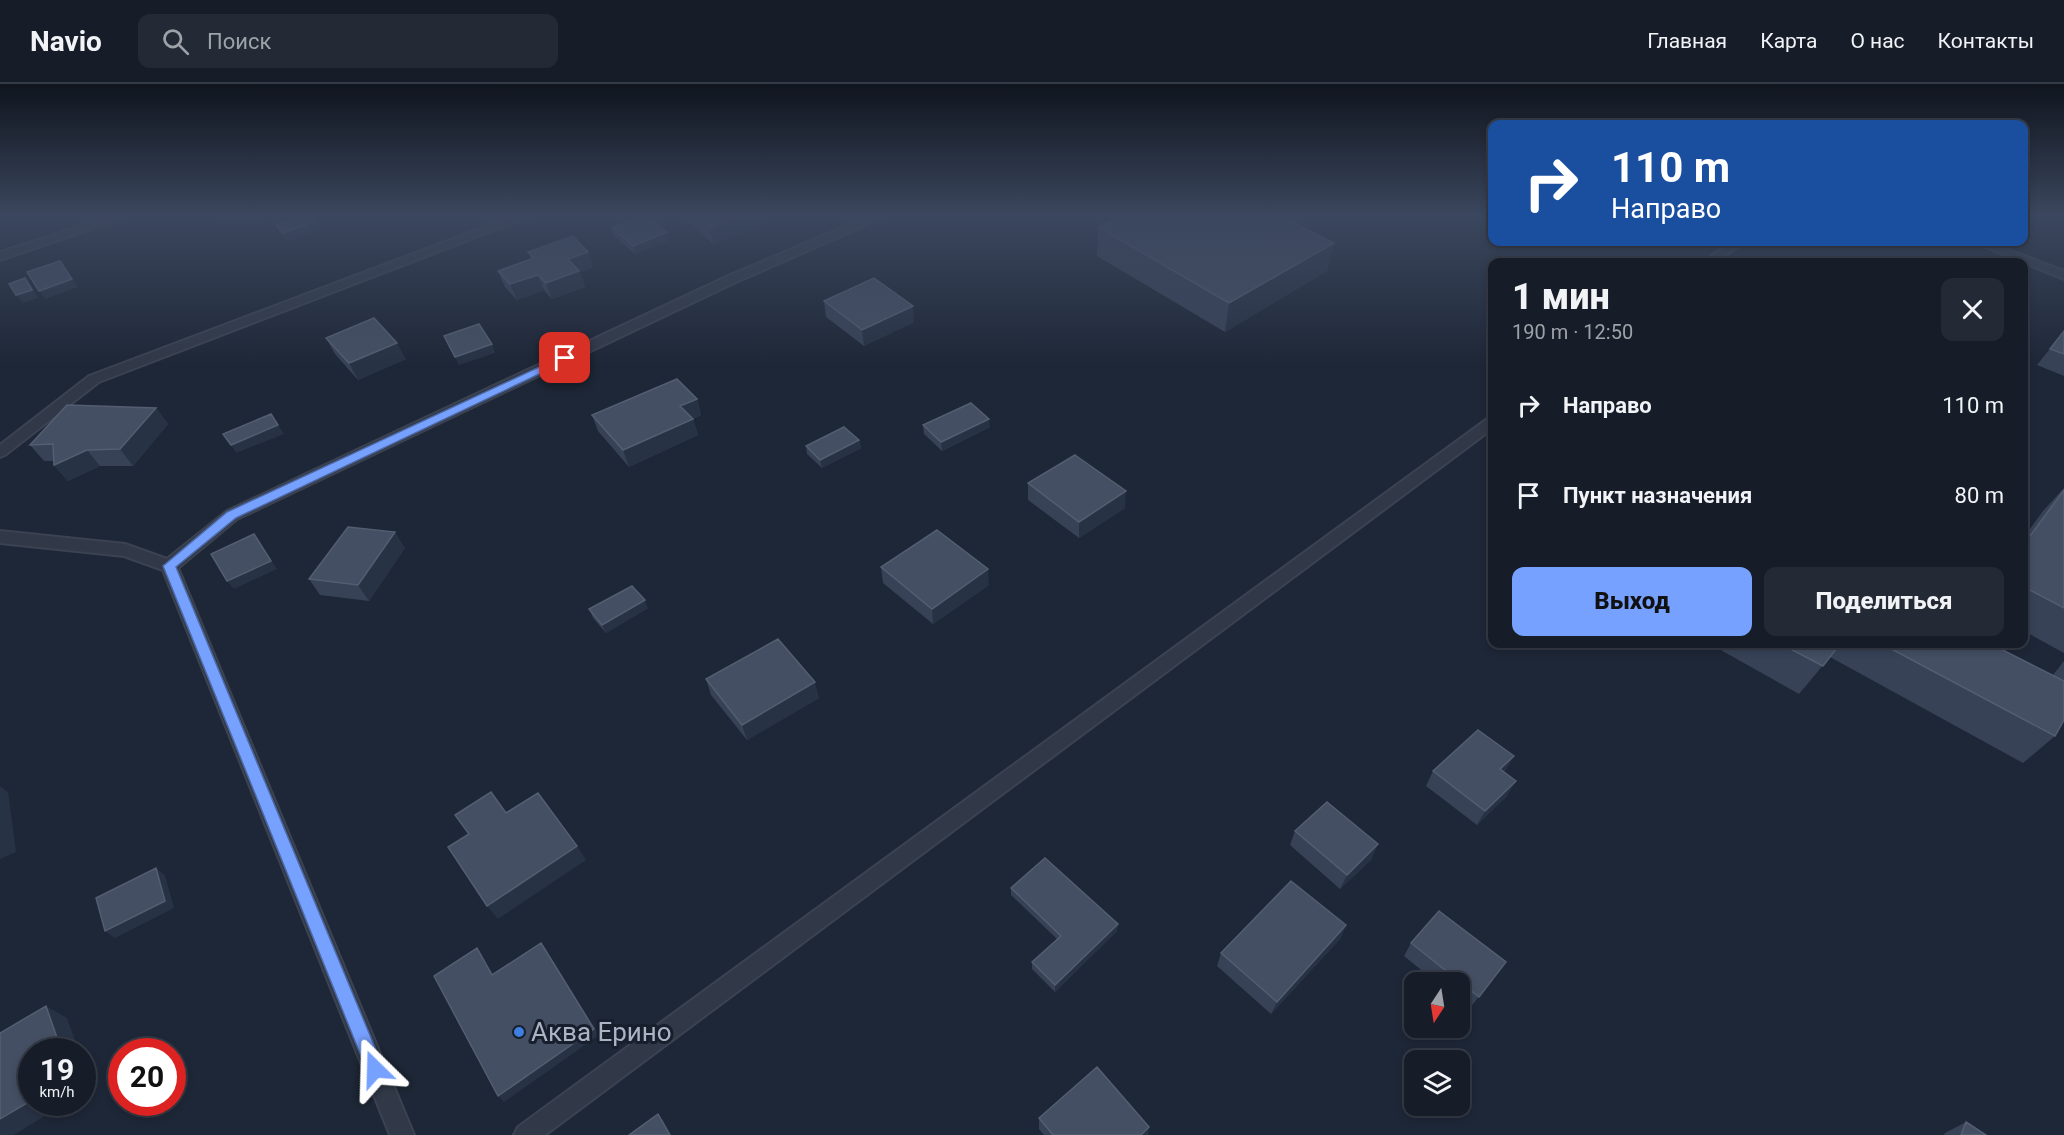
<!DOCTYPE html>
<html lang="ru">
<head>
<meta charset="utf-8">
<style>
	body { margin:0; font-family:Roboto,sans-serif; background:#232a35; color:#f1f3f6; height:100vh; display:flex; flex-direction:column; font-size:22px; white-space:nowrap }
	* { box-sizing:border-box; margin:0 }
	p { font-size:20px; color:#9ea2a8 }
	.icon { flex:none; width:33px; height:33px; fill:none; stroke:currentColor; stroke-width:2; stroke-linecap:round; stroke-linejoin:round }
	.map { position:relative; flex:1; overflow:hidden }
	.drawer { position:absolute; left:1488px; top:174px; width:540px; height:390px; display:flex; flex-direction:column; background:#161d29; border-radius:12px; box-shadow:0 3px 9px #0003,0 0 0 2px #353b46 }
	.drawer>* { flex:none }
	.banner { position:absolute; left:1488px; top:36px; width:540px; height:126px; border-radius:12px; box-shadow:0 3px 9px #0003,0 0 0 2px #353b46; background:#1a4fa0; color:#fff; overflow:hidden }
	.needle { width:39px; rotate:192deg }
	.fabs { position:absolute; left:1404px; top:888px; display:grid; gap:12px }
	.fabs a { display:grid; place-items:center; width:66px; height:66px; border-radius:12px; background:#161d29; box-shadow:0 3px 9px #0003,0 0 0 2px #353b46; font-size:30px }
	.speed { position:absolute; left:18px; top:954px; display:flex; gap:12px; font-size:30px; font-weight:700; text-align:center }
	.speed>* { display:grid; place-content:center; width:78px; height:78px; border-radius:50%; background:#161d29; box-shadow:0 3px 9px #0003,0 0 0 2px #353b46; line-height:1 }
	.speed small { font-size:15px; font-weight:400 }
	.speed .limit { border:9px solid #d22; background:#fff; color:#111 }
	.pin { position:absolute; display:grid; place-items:center; width:51px; height:51px; color:#fff; margin:-26px; border-radius:12px; box-shadow:0 3px 9px #0006 }
	.me { position:absolute; width:66px; margin:-33px; rotate:338deg; stroke-linejoin:round; filter:drop-shadow(0 0 4px #0008) }
	.turn { display:flex; align-items:center; gap:21px; height:126px; padding:0 24px; font-size:27px }
	.turn .icon { width:78px; height:78px; stroke-width:2.5 }
	.turn b { display:block; font-size:42px; line-height:51px }
	.round { display:grid; place-items:center; flex:none; width:63px; height:63px; border-radius:12px; background:#232a35 }
	.overview { display:flex; align-items:center; justify-content:space-between; height:102px; padding:0 24px }
	h1 { font-size:36px; font-weight:800; line-height:45px }
	.action { display:flex; gap:12px; margin-top:auto; padding:12px 24px }
	.action a { flex:1; height:69px; border-radius:12px; background:#76a1ff; color:#111; font-size:24px; font-weight:800; line-height:69px; text-align:center }
	.action a+a { background:#232a35; color:#f1f3f6 }
	ul { padding:0; list-style:none }
	li { display:flex; align-items:center; gap:18px; height:90px; padding:0 24px }
	li div { flex:1 }
	li b { display:block; font-size:22px }
	li em { font-style:normal }
	header { display:flex; align-items:center; gap:36px; box-sizing:border-box; height:84px; padding:0 30px; background:#161d29; border-bottom:2px solid #353b46 }
	header strong { font-size:28px }
	nav { display:flex; gap:33px; margin-inline-start:auto; font-size:21px }
	.search { width:420px; height:54px; background:#232a35; display:flex; align-items:center; gap:15px; box-sizing:border-box; padding:0 21px; border-radius:12px; color:#9ea2a8; font-size:22px }
	.map>svg:first-child { display:block }
	.lines { fill:none; stroke-linecap:round; stroke-linejoin:round }
	.service-casing { stroke:#3b4251; stroke-width:4 }
	.service { fill:#313948; fill-rule:evenodd }
	.wall { fill:#384257 }
	.shaded-wall { fill:#283245 }
	.building { fill:#444f63; stroke:#545e72; stroke-width:1.5 }
	.route { fill:#76a1ff; stroke:#4d69a6; stroke-width:1.5 }
	.shop-dot { fill:#3f7fe0; stroke:#171e2c; stroke-width:2 }
	.labels { text-anchor:middle; stroke-width:6; stroke-linejoin:round; paint-order:stroke }
	.near-poi-label { font-size:26px; fill:#abb3c5; stroke:#171e2c; text-anchor:start }
</style>
</head>
<body>
<header>
<strong>Navio</strong>
<div class="search"><svg class="icon" aria-label="search" viewBox="0 0 24 24"><circle cx="10" cy="10" r="6"/><path d="M15 15l6 6"/></svg>Поиск</div>
<nav><a>Главная</a><a>Карта</a><a>О нас</a><a>Контакты</a></nav>
</header>
<div class="map">
<svg width="2064" height="1051" viewBox="0 0 2064 1051">
	<rect width="100%" height="100%" fill="#1e2737"/>
	<g class="lines">
		<g class="service-casing">
			<path id="service" d="M 109,133 L 127,133 L 0,176 L 0,168 Z
				M 511,133 L 528,133 L 99,298 L 5,371 L 0,373 L 0,361 L 89,292 Z
				M 868,133 L 884,133 L 736,198 L 237,435 L 178,484 L 414,1051 L 390,1051 L 163,486 L 124,472 L 0,459 L 0,447 L 125,460 L 167,475 L 227,427 L 728,192 Z
				M 1731,158 L 1744,158 L 1716,178 L 1703,178 Z
				M 1973,158 L 1988,158 L 2064,187 L 2064,195 Z
				M 1492,333 L 1492,345 L 545,1051 L 514,1051 L 518,1043 L 1487,335 Z"/>
		</g>
		<use href="#service" class="service"/>
	</g>
	<path class="wall" d="M 684,133 L 766,133 L 767,139 L 713,160 Z
		M 317,137 L 321,145 L 288,157 L 280,149 L 276,141 Z
		M 1098,143 L 1334,159 L 1327,187 L 1225,248 L 1097,172 Z
		M 612,144 L 669,156 L 635,170 L 614,152 Z
		M 528,168 L 588,168 L 593,183 L 580,188 L 585,203 L 552,215 L 544,206 L 517,216 L 505,203 L 498,187 L 531,175 Z
		M 824,217 L 914,238 L 864,262 L 826,233 Z
		M 2064,247 L 2064,292 L 2037,281 Z
		M 326,254 L 406,275 L 358,296 L 335,270 Z
		M 697,315 L 701,331 L 693,335 L 698,351 L 629,383 L 598,347 L 592,331 Z
		M 156,324 L 168,340 L 133,382 L 100,382 L 68,397 L 54,381 L 54,377 L 44,377 L 30,361 Z
		M 923,341 L 990,343 L 942,367 L 924,350 Z
		M 859,356 L 861,364 L 822,384 L 807,370 L 806,362 Z
		M 1028,399 L 1125,424 L 1079,454 L 1028,416 Z
		M 2064,404 L 2064,569 L 2024,547 L 2024,453 L 2043,427 Z
		M 405,464 L 369,517 L 320,511 L 309,495 Z
		M 881,483 L 989,501 L 933,540 L 883,499 Z
		M 648,524 L 606,549 L 593,534 L 589,525 Z
		M 1710,560 L 1991,560 L 2053,591 L 2064,577 L 2064,636 L 2055,652 L 2023,679 L 1830,573 L 1799,610 Z
		M 706,595 L 819,614 L 747,656 L 711,611 Z
		M 1514,672 L 1504,688 L 1507,712 L 1477,741 L 1426,702 L 1433,687 Z
		M 1295,747 L 1372,775 L 1340,805 L 1290,761 Z
		M 1011,804 L 1117,847 L 1055,908 L 1032,885 L 1032,878 L 1057,855 L 1011,811 Z
		M 1346,841 L 1340,855 L 1271,930 L 1217,882 L 1221,869 Z
		M 1411,859 L 1506,878 L 1469,925 L 1460,917 L 1460,898 L 1436,898 L 1404,872 Z
		M 1039,1034 L 1148,1051 L 1044,1051 L 1039,1045 Z
		M 1966,1038 L 1986,1051 L 1944,1051 L 1945,1049 Z"/>
	<path class="shaded-wall" d="M 232,133 L 261,133 L 229,144 L 224,136 Z
		M 737,133 L 766,133 L 767,139 L 713,160 L 710,144 Z
		M 317,137 L 321,145 L 288,157 L 283,149 Z
		M 667,148 L 669,156 L 635,170 L 633,162 Z
		M 1334,159 L 1327,187 L 1225,248 L 1229,219 Z
		M 588,168 L 593,183 L 580,188 L 585,203 L 552,215 L 546,199 L 568,175 Z
		M 60,177 L 78,203 L 45,215 L 39,207 Z
		M 538,191 L 544,206 L 517,216 L 510,200 Z
		M 25,194 L 32,202 L 38,214 L 22,219 L 16,211 Z
		M 913,222 L 914,238 L 864,262 L 862,246 Z
		M 397,259 L 406,275 L 358,296 L 349,279 Z
		M 492,260 L 495,269 L 459,281 L 455,273 Z
		M 697,315 L 701,331 L 685,338 L 680,322 Z
		M 156,324 L 168,340 L 133,382 L 120,365 Z
		M 693,335 L 698,351 L 629,383 L 623,366 Z
		M 989,335 L 990,343 L 942,367 L 941,358 Z
		M 278,341 L 284,350 L 236,369 L 231,361 Z
		M 859,356 L 861,364 L 822,384 L 820,376 Z
		M 87,366 L 100,382 L 68,397 L 54,381 Z
		M 1126,407 L 1125,424 L 1079,454 L 1079,438 Z
		M 395,448 L 405,464 L 369,517 L 358,501 Z
		M 254,450 L 277,485 L 234,505 L 227,497 Z
		M 988,485 L 989,501 L 933,540 L 932,525 Z
		M 645,516 L 648,524 L 606,549 L 602,541 Z
		M 815,598 L 819,614 L 747,656 L 742,641 Z
		M 1514,672 L 1505,687 L 1492,700 L 1500,685 Z
		M 1516,697 L 1507,712 L 1477,741 L 1485,727 Z
		M 0,702 L 8,708 L 16,768 L 0,775 Z
		M 1378,760 L 1372,775 L 1340,805 L 1347,791 Z
		M 577,762 L 586,776 L 498,835 L 487,822 Z
		M 156,784 L 165,791 L 174,824 L 115,854 L 105,847 Z
		M 1118,840 L 1117,847 L 1055,908 L 1055,901 Z
		M 1346,841 L 1340,855 L 1271,930 L 1277,918 Z
		M 541,859 L 546,865 L 599,951 L 504,1018 L 498,1012 Z
		M 477,864 L 482,871 L 498,898 L 492,891 Z
		M 46,922 L 67,934 L 79,968 L 62,968 Z
		M 82,979 L 91,1003 L 82,1009 Z
		M 32,1016 L 32,1018 L 67,1018 L 14,1051 L 0,1051 L 0,1035 Z
		M 658,1030 L 663,1036 L 671,1051 L 670,1051 Z
		M 1149,1043 L 1148,1051 L 1141,1051 Z"/>
	<path class="building" d="M 222,133 L 232,133 L 224,136 Z
		M 298,133 L 314,133 L 317,137 L 283,149 L 276,141 Z
		M 639,133 L 647,133 L 667,148 L 633,162 L 612,144 Z
		M 698,133 L 737,133 L 710,144 Z
		M 1120,133 L 1283,133 L 1334,159 L 1229,219 L 1098,143 Z
		M 573,152 L 588,168 L 568,175 L 579,187 L 546,199 L 538,191 L 510,200 L 498,187 L 534,174 L 528,168 Z
		M 60,177 L 72,195 L 39,207 L 27,188 Z
		M 25,194 L 32,206 L 16,211 L 9,200 Z
		M 874,194 L 913,222 L 862,246 L 824,217 Z
		M 374,234 L 397,259 L 349,279 L 326,254 Z
		M 479,240 L 492,260 L 455,273 L 444,252 Z
		M 2064,247 L 2064,270 L 2050,265 Z
		M 677,295 L 697,315 L 680,322 L 693,335 L 623,366 L 592,331 Z
		M 971,319 L 989,335 L 941,358 L 923,341 Z
		M 67,321 L 156,324 L 120,365 L 87,366 L 54,381 L 53,360 L 30,361 Z
		M 271,330 L 278,341 L 231,361 L 223,350 Z
		M 844,343 L 859,356 L 820,376 L 806,362 Z
		M 1075,371 L 1126,407 L 1079,438 L 1028,399 Z
		M 2064,406 L 2064,524 L 2024,503 L 2024,460 Z
		M 348,443 L 395,448 L 358,501 L 309,495 Z
		M 937,446 L 988,485 L 932,525 L 881,483 Z
		M 254,450 L 271,477 L 227,497 L 211,470 Z
		M 632,502 L 645,516 L 602,541 L 589,525 Z
		M 778,555 L 815,598 L 742,641 L 706,595 Z
		M 1781,560 L 1840,560 L 1823,582 Z
		M 1882,560 L 1991,560 L 2064,597 L 2064,636 L 2055,652 Z
		M 1478,646 L 1514,672 L 1500,685 L 1516,697 L 1485,727 L 1433,687 Z
		M 491,708 L 506,729 L 538,709 L 577,762 L 487,822 L 448,763 L 469,750 L 455,731 Z
		M 1327,718 L 1378,760 L 1347,791 L 1295,747 Z
		M 1045,774 L 1118,840 L 1055,901 L 1032,878 L 1061,852 L 1011,804 Z
		M 156,784 L 165,817 L 105,847 L 96,814 Z
		M 1291,797 L 1346,841 L 1277,918 L 1221,869 Z
		M 1439,827 L 1506,878 L 1479,913 L 1411,859 Z
		M 541,859 L 594,945 L 498,1012 L 434,892 L 477,864 L 492,891 Z
		M 46,922 L 62,968 L 32,968 L 32,1016 L 0,1035 L 0,949 Z
		M 1097,983 L 1149,1043 L 1141,1051 L 1053,1051 L 1039,1034 Z
		M 658,1030 L 670,1051 L 629,1051 Z
		M 1966,1038 L 1986,1051 L 1961,1051 Z"/>
	<linearGradient id="sky" x2="0" y2="1"><stop stop-color="#10151e"/><stop offset="0.47" stop-color="#3b475e"/><stop offset="1" stop-color="#3b475e" stop-opacity="0"/></linearGradient>
	<rect width="2064" height="281" fill="url(#sky)"/>
	<path class="route" d="M 565,271 L 569,272 L 569,276 L 236,434 L 176,483 L 384,985 L 382,992 L 375,995 L 369,992 L 163,482 L 227,428 Z"/>
	<circle class="shop-dot" cx="519" cy="948" r="6"/>
	<g class="labels">
		<g class="near-poi-label">
			<text x="531" y="957">Аква Ерино</text>
		</g>
	</g>
</svg>
<div class="fabs">
<a><svg class="needle" viewBox="-14 -14 28 28"><path d="M0-13l5 13h-10z" fill="#e53935"/><path d="M0 13l5-13h-10z" fill="#9ea2a8"/></svg></a>
<a><svg class="icon" aria-label="layers" viewBox="0 0 24 24"><path d="M12 4l9 5-9 5-9-5zM3 14l9 5 9-5"/></svg></a>
</div>
<div class="speed"><div>19<small>km/h</small></div><div class="limit">20</div></div>
<div class="pin" style="left:565px;top:274px;background:#d93025"><svg class="icon" aria-label="arrive" viewBox="0 0 24 24"><path d="M6 21V4h12l-3 4 3 4H6"/></svg></div>
<svg class="me" style="left:375px;top:985px" viewBox="-20 -20 40 40"><path d="M0-17L14 15 0 8-14 15z" fill="#76a1ff" stroke="#fff" stroke-width="4"/></svg>
<div class="banner">
<div class="turn"><svg class="icon" aria-label="right" viewBox="0 0 24 24"><path d="M7 20v-9h11M14 6l5 5-5 5"/></svg><div><b>110 m</b>Направо</div></div>
</div>
<section class="drawer">
<div class="overview"><div><h1>1 мин</h1><p>190 m · 12:50</p></div><a class="round"><svg class="icon" aria-label="close" viewBox="0 0 24 24"><path d="M6 6l12 12M18 6L6 18"/></svg></a></div>
<ul>
<li><svg class="icon" aria-label="right" viewBox="0 0 24 24"><path d="M7 20v-9h11M14 6l5 5-5 5"/></svg><div><b>Направо</b></div><em>110 m</em></li>
<li><svg class="icon" aria-label="arrive" viewBox="0 0 24 24"><path d="M6 21V4h12l-3 4 3 4H6"/></svg><div><b>Пункт назначения</b></div><em>80 m</em></li>
</ul>
<div class="action"><a>Выход</a><a>Поделиться</a></div>
</section>
</div>
</body>
</html>
